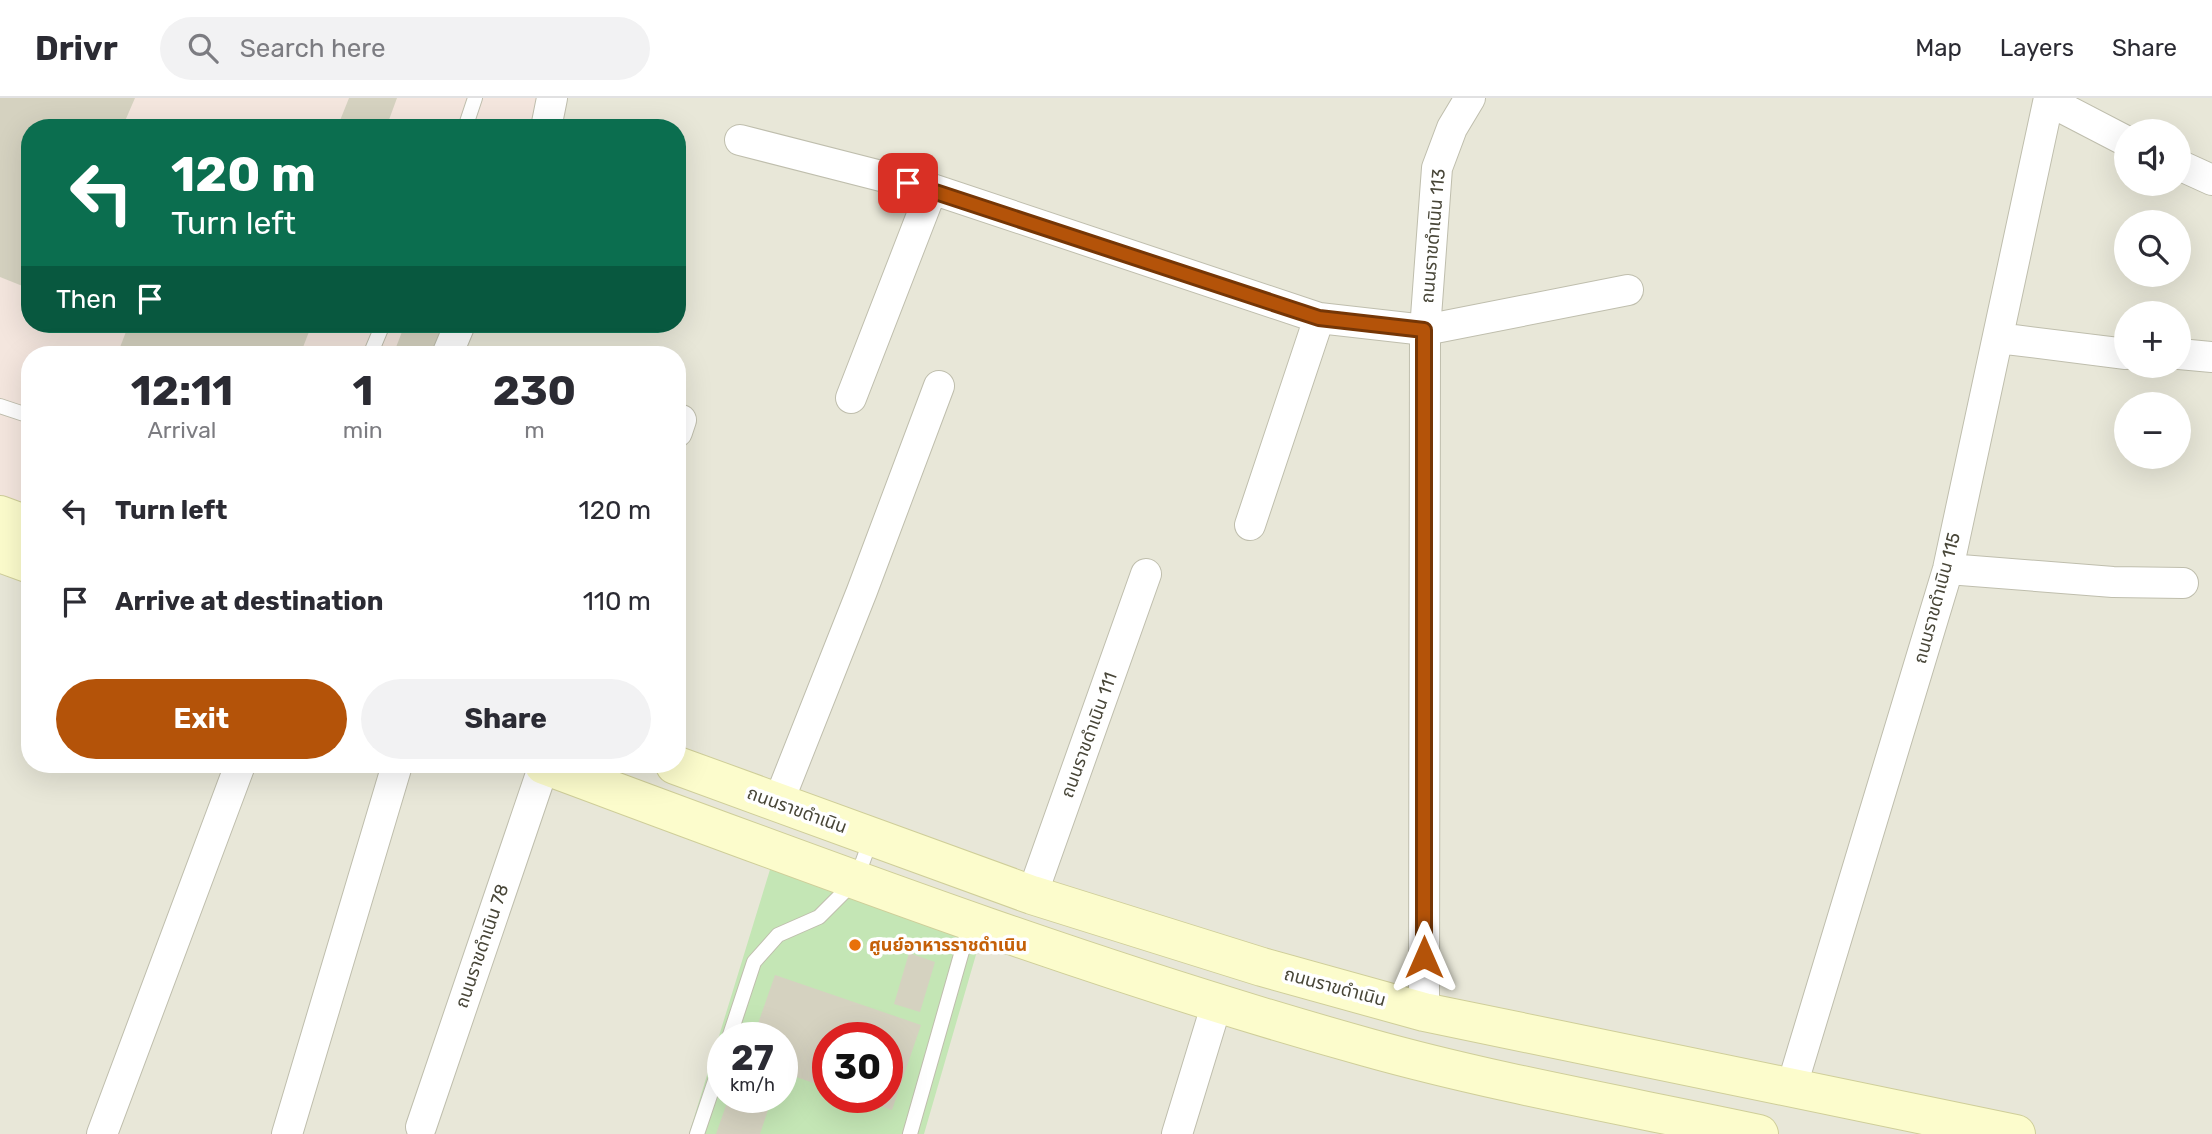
<!DOCTYPE html>
<html lang="en">
<head>
<meta charset="utf-8">
<style>
	body { margin:0; font-family:Rubik,"Noto Sans Thai",sans-serif; background:#f2f2f3; color:#2b2b33; height:100vh; display:flex; flex-direction:column; font-size:26px; white-space:nowrap }
	* { box-sizing:border-box; margin:0 }
	p { font-size:23px; color:#7c7c81 }
	.icon { flex:none; width:38px; height:38px; fill:none; stroke:currentColor; stroke-width:2; stroke-linecap:round; stroke-linejoin:round }
	.map { position:relative; flex:1; overflow:hidden }
	.panel { position:absolute; left:21px; top:248px; width:665px; height:427px; display:flex; flex-direction:column; background:#fff; border-radius:28px; box-shadow:0 7px 28px #0002 }
	.panel>* { flex:none }
	.hud { position:absolute; left:21px; top:21px; width:665px; height:214px; border-radius:28px; box-shadow:0 7px 28px #0002; background:#0b6e4f; color:#fff; overflow:hidden }
	.fabs { position:absolute; left:2114px; top:21px; display:grid; gap:14px }
	.fabs a { display:grid; place-items:center; width:77px; height:77px; border-radius:50%; background:#fff; box-shadow:0 7px 28px #0002; font-size:35px }
	.speed { position:absolute; left:707px; top:924px; display:flex; gap:14px; font-size:35px; font-weight:700; text-align:center }
	.speed>* { display:grid; place-content:center; width:91px; height:91px; border-radius:50%; background:#fff; box-shadow:0 7px 28px #0002; line-height:1 }
	.speed small { font-size:18px; font-weight:400 }
	.speed .limit { border:10px solid #d22; background:#fff; color:#111 }
	.pin { position:absolute; display:grid; place-items:center; width:60px; height:60px; color:#fff; margin:-30px; border-radius:14px; box-shadow:0 4px 10px #0006 }
	.me { position:absolute; width:77px; margin:-38px; rotate:0deg; stroke-linejoin:round; filter:drop-shadow(0 0 5px #0008) }
	.turn { display:flex; align-items:center; gap:24px; height:147px; padding:0 35px; font-size:32px }
	.turn .icon { width:91px; height:91px; stroke-width:2.5 }
	.turn b { display:block; font-size:49px; line-height:60px }
	.then { display:flex; align-items:center; height:66px; padding:0 35px; background:#0003; gap:14px; font-size:26px }
	.eta { display:flex; justify-content:space-evenly; align-items:center; height:119px; text-align:center }
	.eta b { font-size:42px; font-weight:700; line-height:49px }
	.button { display:flex; gap:14px; margin-top:auto; padding:14px 35px }
	.button a { flex:1; height:80px; border-radius:42px; background:#b45309; color:#fff; font-size:28px; font-weight:700; line-height:80px; text-align:center }
	.button a+a { background:#f2f2f3; color:#2b2b33 }
	ul { padding:0; list-style:none }
	li { display:flex; align-items:center; gap:21px; height:91px; padding:0 35px }
	li div { flex:1 }
	li b { display:block; font-size:26px }
	li em { font-style:normal }
	header { display:flex; align-items:center; gap:42px; box-sizing:border-box; height:98px; padding:0 35px; background:#fff; border-bottom:2px solid #e1e1e2 }
	header strong { font-size:33px }
	nav { display:flex; gap:38px; margin-inline-start:auto; font-size:24px }
	.search { width:490px; height:63px; background:#f2f2f3; display:flex; align-items:center; gap:18px; box-sizing:border-box; padding:0 24px; border-radius:38px; color:#7c7c81; font-size:26px }
	.map>svg:first-child { display:block }
	.residential { fill:#e8e7d8; fill-rule:evenodd }
	.medical { fill:#f4e6de }
	.green { fill:#c4e6b5; fill-rule:evenodd }
	.building { fill:#d5d2c0 }
	.lines { fill:none; stroke-linecap:round; stroke-linejoin:round }
	.lane-casing { stroke:#bfbead; stroke-width:16 }
	.street-casing { stroke:#bfbead; stroke-width:32 }
	.secondary-casing { stroke:#cfce99; stroke-width:40 }
	.lane { stroke:#fff; stroke-width:14 }
	.street { stroke:#fff; stroke-width:30 }
	.secondary { stroke:#fcfccc; stroke-width:38 }
	.route-casing { stroke:#753606; stroke-width:18 }
	.route { stroke:#b45309; stroke-width:12 }
	.food-dot { fill:#e8710a; stroke:#fff; stroke-width:2.5 }
	.labels { text-anchor:middle; stroke-width:7; stroke-linejoin:round; paint-order:stroke }
	.street-label { font-size:18px; fill:#484638; stroke:#fff }
	.food-label { font-size:18px; font-weight:bold; fill:#c56008; stroke:#fff; text-anchor:start }
</style>
</head>
<body>
<header>
<strong>Drivr</strong>
<div class="search"><svg class="icon" aria-label="search" viewBox="0 0 24 24"><circle cx="10" cy="10" r="6"/><path d="M15 15l6 6"/></svg>Search here</div>
<nav><a>Map</a><a>Layers</a><a>Share</a></nav>
</header>
<div class="map">
<svg width="2212" height="1036" viewBox="0 0 2212 1036">
	<rect width="100%" height="100%" fill="#f4f4ea"/>
	<path class="residential" d="M 0,0 L 2212,0 L 2212,1036 L 0,1036 ZM 30,30 L 677,30 L 677,226 L 30,226 ZM 2126,33 L 2179,33 L 2179,86 L 2126,86 ZM 2126,124 L 2179,124 L 2179,177 L 2126,177 ZM 2126,215 L 2179,215 L 2179,268 L 2126,268 ZM 30,257 L 677,257 L 677,667 L 30,667 ZM 2126,306 L 2179,306 L 2179,359 L 2126,359 ZM 723,940 L 782,940 L 782,999 L 723,999 ZM 828,940 L 887,940 L 887,999 L 828,999 Z"/>
	<path class="medical" d="M 0,0 L 553,0 L 546,30 L 30,30 L 30,226 L 460,226 L 447,257 L 30,257 L 30,428 L 0,417 Z"/>
	<path class="green" d="M 776,752 L 984,829 L 924,1036 L 689,1036 ZM 723,940 L 782,940 L 782,999 L 723,999 ZM 828,940 L 887,940 L 887,999 L 828,999 Z"/>
	<path class="building" d="M 0,0 L 135,0 L 122,30 L 30,30 L 30,191 L 0,179 Z
		M 349,0 L 397,0 L 386,30 L 337,30 Z
		M 129,226 L 312,226 L 300,257 L 117,257 Z
		M 405,226 L 452,226 L 440,257 L 393,257 Z
		M 909,855 L 935,864 L 920,914 L 894,906 Z
		M 775,877 L 921,927 L 892,1012 L 857,1000 L 887,999 L 887,940 L 828,940 L 828,990 L 782,974 L 782,940 L 753,940 Z
		M 729,999 L 768,1012 L 760,1036 L 716,1036 Z"/>
	<g class="lines">
		<g class="lane-casing">
			<path id="lane" d="M 465,30 L 475,0
				M 370,257 L 383,226
				M 0,308 L 30,318
				M 729,940 L 754,864 L 778,837 L 819,819 L 856,782 L 871,741
				M 697,1036 L 723,959
				M 910,1036 L 970,825"/>
		</g>
		<g class="street-casing">
			<path id="street" d="M 2049,3 L 2126,43
				M 546,30 L 552,0
				M 740,42 L 932,91 L 1319,220 L 1425,232 L 1628,192
				M 2179,67 L 2212,82
				M 1998,240 L 2126,256
				M 2179,256 L 2212,259
				M 447,257 L 460,226
				M 851,300 L 932,91
				M 677,334 L 681,322
				M 1250,427 L 1319,220
				M 1948,471 L 2113,484 L 2183,485
				M 778,705 L 862,493 L 939,288
				M 1032,797 L 1146,476
				M 1424,914 L 1425,232 L 1437,70 L 1452,30 L 1470,0
				M 1791,991 L 1948,471 L 2049,0
				M 421,1029 L 544,667
				M 102,1036 L 240,667
				M 287,1036 L 397,667
				M 1177,1036 L 1217,905"/>
		</g>
		<g class="secondary-casing">
			<path id="secondary" d="M 0,417 L 30,428
				M 0,455 L 30,466
				M 544,667 C 816,768 1086,871 1366,949 C 1494,985 1628,1008 1759,1036
				M 675,667 L 1032,797 L 1262,869 L 1424,914 L 2016,1036"/>
		</g>
		<use href="#lane" class="lane"/>
		<use href="#street" class="street"/>
		<use href="#secondary" class="secondary"/>
	</g>
	<g class="lines">
		<g class="route-casing">
			<path id="route" d="M 908,85 L 1319,220 L 1424,232 L 1424,859"/>
		</g>
		<use href="#route" class="route"/>
	</g>
	<circle class="food-dot" cx="855" cy="847" r="7"/>
	<g class="labels">
		<g class="street-label">
			<text transform="translate(1433 138) rotate(-85)" y="6">ถนนราขดำเนิน 113</text>
			<text transform="translate(1937 500) rotate(-75)" y="6">ถนนราขดำเนิน 115</text>
			<text transform="translate(1089 637) rotate(-70)" y="6">ถนนราขดำเนิน 111</text>
			<text transform="translate(797 712) rotate(20)" y="6">ถนนราขดำเนิน</text>
			<text transform="translate(482 848) rotate(-71)" y="6">ถนนราขดำเนิน 78</text>
			<text transform="translate(1335 889) rotate(15)" y="6">ถนนราขดำเนิน</text>
		</g>
		<g class="food-label">
			<text x="869" y="853">ศูนย์อาหารราชดำเนิน</text>
		</g>
	</g>
</svg>
<div class="fabs">
<a><svg class="icon" aria-label="sound" viewBox="0 0 24 24"><path d="M4 9h4l5-4v14l-5-4H4zM17 9q2 3 0 6"/></svg></a>
<a><svg class="icon" aria-label="search" viewBox="0 0 24 24"><circle cx="10" cy="10" r="6"/><path d="M15 15l6 6"/></svg></a>
<a>+</a>
<a>−</a>
</div>
<div class="speed"><div>27<small>km/h</small></div><div class="limit">30</div></div>
<div class="pin" style="left:908px;top:85px;background:#d93025"><svg class="icon" aria-label="arrive" viewBox="0 0 24 24"><path d="M6 21V4h12l-3 4 3 4H6"/></svg></div>
<svg class="me" style="left:1424px;top:859px" viewBox="-20 -20 40 40"><path d="M0-17L14 15 0 8-14 15z" fill="#b45309" stroke="#fff" stroke-width="4"/></svg>
<div class="hud">
<div class="turn"><svg class="icon" aria-label="left" viewBox="0 0 24 24"><path d="M17 20v-9H6M10 6l-5 5 5 5"/></svg><div><b>120 m</b>Turn left</div></div>
<div class="then">Then<svg class="icon" aria-label="arrive" viewBox="0 0 24 24"><path d="M6 21V4h12l-3 4 3 4H6"/></svg></div>
</div>
<section class="panel">
<div class="eta">
<div><b>12:11</b><p>Arrival</p></div>
<div><b>1</b><p>min</p></div>
<div><b>230</b><p>m</p></div>
</div>
<ul>
<li><svg class="icon" aria-label="left" viewBox="0 0 24 24"><path d="M17 20v-9H6M10 6l-5 5 5 5"/></svg><div><b>Turn left</b></div><em>120 m</em></li>
<li><svg class="icon" aria-label="arrive" viewBox="0 0 24 24"><path d="M6 21V4h12l-3 4 3 4H6"/></svg><div><b>Arrive at destination</b></div><em>110 m</em></li>
</ul>
<div class="button"><a>Exit</a><a>Share</a></div>
</section>
</div>
</body>
</html>
